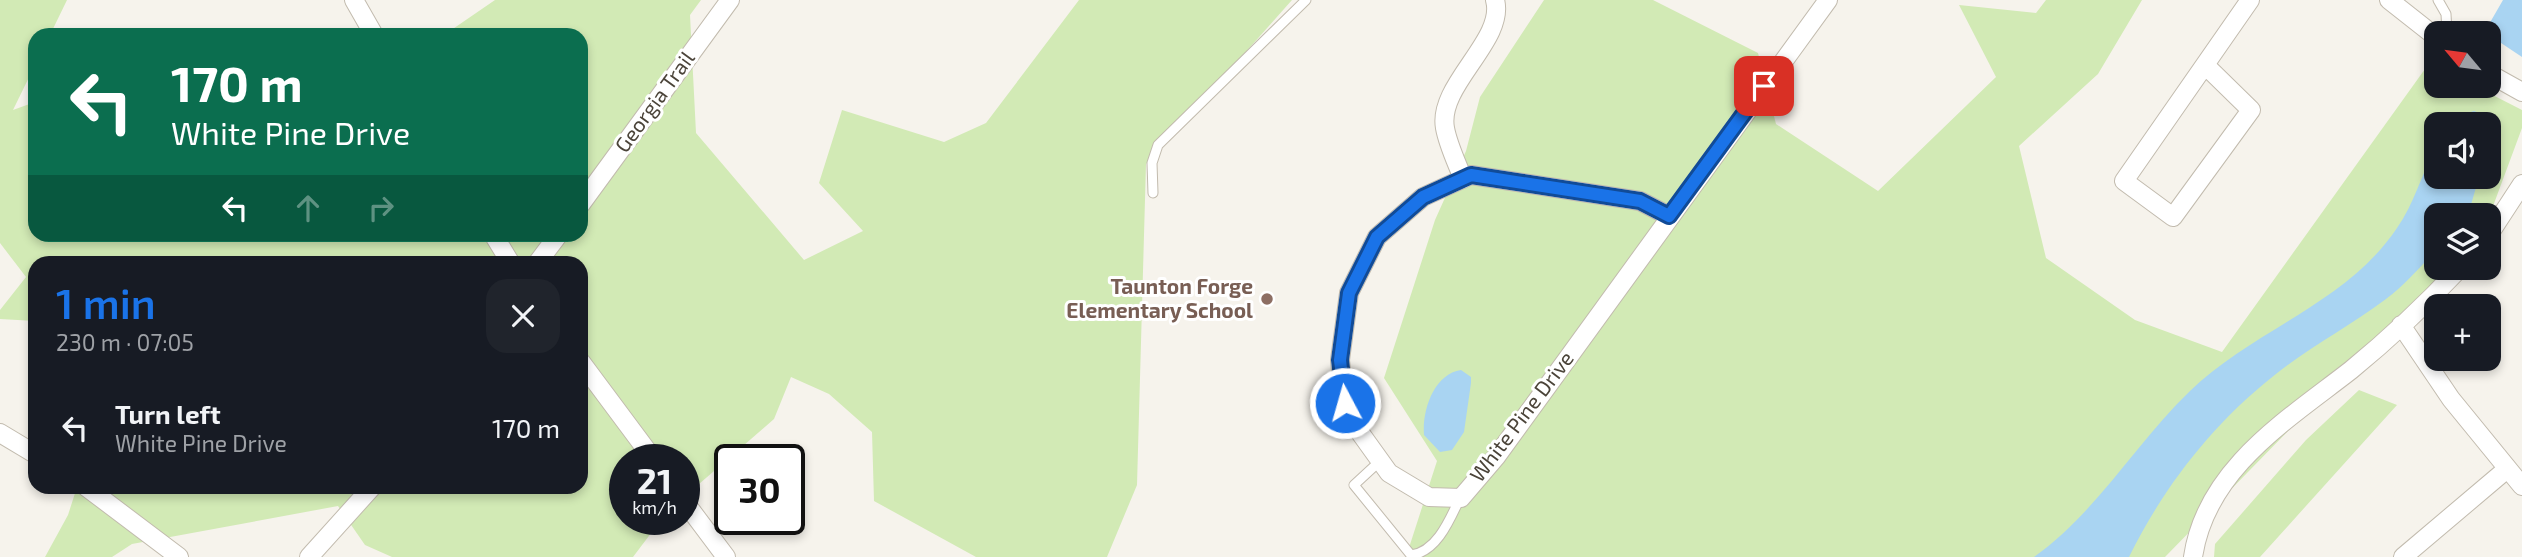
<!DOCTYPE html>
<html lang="en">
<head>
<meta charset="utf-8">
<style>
	body { margin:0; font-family:"Exo 2",sans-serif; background:#20242c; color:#f1f3f6; height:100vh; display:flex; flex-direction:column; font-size:26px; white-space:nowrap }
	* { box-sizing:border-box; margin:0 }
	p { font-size:23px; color:#9ea1a6 }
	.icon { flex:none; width:38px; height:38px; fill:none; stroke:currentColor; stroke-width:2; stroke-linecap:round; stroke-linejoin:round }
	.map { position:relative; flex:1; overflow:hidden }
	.sheet { position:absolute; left:28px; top:256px; width:560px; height:238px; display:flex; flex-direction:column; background:#171b24; border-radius:21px; box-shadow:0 4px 10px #0003 }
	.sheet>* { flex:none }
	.top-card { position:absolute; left:28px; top:28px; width:560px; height:214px; border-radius:21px; box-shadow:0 4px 10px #0003; background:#0b6e4f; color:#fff; overflow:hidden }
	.needle { width:46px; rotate:299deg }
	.controls { position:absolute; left:2424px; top:21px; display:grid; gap:14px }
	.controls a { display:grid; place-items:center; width:77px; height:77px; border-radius:14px; background:#171b24; box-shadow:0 4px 10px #0003; font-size:35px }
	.speed { position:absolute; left:609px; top:444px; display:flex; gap:14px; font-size:35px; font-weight:700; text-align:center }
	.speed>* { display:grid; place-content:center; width:91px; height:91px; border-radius:50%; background:#171b24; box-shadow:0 4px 10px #0003; line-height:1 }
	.speed small { font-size:18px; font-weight:400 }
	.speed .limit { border:4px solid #111; border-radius:10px; background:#fff; color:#111 }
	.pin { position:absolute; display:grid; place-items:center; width:60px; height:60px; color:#fff; margin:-30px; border-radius:14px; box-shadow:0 4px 10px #0006 }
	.me { position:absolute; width:77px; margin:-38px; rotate:354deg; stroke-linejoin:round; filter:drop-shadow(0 0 5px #0008) }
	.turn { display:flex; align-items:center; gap:24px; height:147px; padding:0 28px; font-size:32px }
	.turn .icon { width:91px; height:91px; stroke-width:2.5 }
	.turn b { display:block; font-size:49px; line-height:60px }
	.lanes { display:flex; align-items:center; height:66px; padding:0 28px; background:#0003; justify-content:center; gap:35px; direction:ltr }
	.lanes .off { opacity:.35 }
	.round { display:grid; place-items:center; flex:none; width:74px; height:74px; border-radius:21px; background:#20242c }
	.overview { display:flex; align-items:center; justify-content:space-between; height:119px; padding:0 28px }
	h1 { font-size:42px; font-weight:600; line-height:52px; color:#1a73e8 }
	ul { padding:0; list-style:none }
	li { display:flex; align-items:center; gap:21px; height:105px; padding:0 28px }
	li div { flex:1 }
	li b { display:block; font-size:26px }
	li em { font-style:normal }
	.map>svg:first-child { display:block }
	.green { fill:#d2eab5; fill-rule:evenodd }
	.water { fill:#a9d4f2 }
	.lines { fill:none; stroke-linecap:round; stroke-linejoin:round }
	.service-casing { stroke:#c2bbae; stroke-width:11 }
	.minor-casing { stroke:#c2bbae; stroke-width:20 }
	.service { stroke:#fff; stroke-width:9 }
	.minor { stroke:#fff; stroke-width:18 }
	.route-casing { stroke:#114b97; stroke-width:18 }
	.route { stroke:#1a73e8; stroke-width:12 }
	.education-dot { fill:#8d6e63; stroke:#fff; stroke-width:2.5 }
	.labels { text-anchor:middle; stroke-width:6; stroke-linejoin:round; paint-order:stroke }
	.street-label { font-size:21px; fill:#4b4439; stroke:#fff }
	.education-label { font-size:21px; font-weight:bold; fill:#785e54; stroke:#fff; text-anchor:end }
</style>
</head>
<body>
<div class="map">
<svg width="2522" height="557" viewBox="0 0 2522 557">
	<rect width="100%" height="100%" fill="#f6f3ec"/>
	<path class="green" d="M 0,0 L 67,0 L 50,35 L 35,35 L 35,65 L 13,110 L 35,102 L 35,234 L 581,234 L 581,35 L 444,35 L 495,0 L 701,0 L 690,15 L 696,133 L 804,260 L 863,231 L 819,183 L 842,110 L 944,142 L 986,123 L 1079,0 L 1292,0 L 1146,164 L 1137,485 L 1107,557 L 976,557 L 874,501 L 872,432 L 829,394 L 791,377 L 774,419 L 684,497 L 684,460 L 625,460 L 625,520 L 661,520 L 633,557 L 392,557 L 365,545 L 338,506 L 132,544 L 112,557 L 45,557 L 68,515 L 77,487 L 581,486 L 581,262 L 35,262 L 35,321 L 0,319 L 0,310 L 26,277 L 0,243 Z
		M 1544,0 L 1653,0 L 1758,53 L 1776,124 L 1878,191 L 1996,77 L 1959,5 L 2036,13 L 2046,0 L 2142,0 L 2098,74 L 2019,146 L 2046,258 L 2135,320 L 2222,352 L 2430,62 L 2436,65 L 2436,86 L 2475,86 L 2522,110 L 2522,128 L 2489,217 L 2436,215 L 2436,268 L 2447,268 L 2165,557 L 1406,557 L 1437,461 L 1384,378 L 1435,220 L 1466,151 L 1480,97 ZM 2436,124 L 2488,124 L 2488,177 L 2436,177 Z
		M 2359,390 L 2397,405 L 2260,557 L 2214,557 L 2215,544 L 2306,440 Z"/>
	<path class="water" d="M 2503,0 L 2522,0 L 2522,57 L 2495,39 L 2488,26 Z
		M 2474,111 L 2490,117 L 2498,125 L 2498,138 L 2489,157 L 2488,124 L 2452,124 L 2464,114 Z
		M 2436,147 L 2436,177 L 2479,177 L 2468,215 L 2436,215 L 2436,250 C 2420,267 2405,285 2386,299 C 2349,327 2307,348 2271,378 C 2211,426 2163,488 2129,557 L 2034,557 C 2096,513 2136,443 2190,391 C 2254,329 2346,304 2397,228 C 2414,204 2422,173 2436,147 Z
		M 1461,370 L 1471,377 L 1471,383 L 1464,432 L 1452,450 L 1440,452 L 1424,435 C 1422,410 1434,374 1461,370 Z"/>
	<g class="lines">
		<g class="service-casing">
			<path id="service" d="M 2438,0 L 2446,14 L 2447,33
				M 1153,193 L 1152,163 L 1158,145 L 1306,0
				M 1380,461 L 1354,485 L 1411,555 C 1437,552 1450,519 1460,498"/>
		</g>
		<g class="minor-casing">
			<path id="minor" d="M 354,0 L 374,35
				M 2389,0 L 2436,37
				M 2205,65 L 2251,110 L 2173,217 L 2124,181 L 2250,0
				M 2488,73 L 2522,92
				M 1463,179 C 1457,163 1448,145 1445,128 C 1437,85 1506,40 1495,0
				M 581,204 L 730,0
				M 1669,216 L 1640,201 L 1471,175 L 1423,197 L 1377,237 L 1349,293 L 1340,360 L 1344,403 L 1361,434 L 1389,473 L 1429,497 L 1461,498 L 1496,457 L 1828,0
				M 493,234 L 510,262
				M 2488,236 L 2522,184
				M 538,262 L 559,234
				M 2401,325 L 2451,399 L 2522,486
				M 581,362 L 654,460
				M 0,433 L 35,454
				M 85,486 L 179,557
				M 684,501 L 726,557
				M 309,557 L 373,486
				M 2193,557 C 2206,469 2287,420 2351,370 C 2389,339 2426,304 2460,268
				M 2403,557 L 2507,469"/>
		</g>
		<use href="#service" class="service"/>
		<use href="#minor" class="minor"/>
	</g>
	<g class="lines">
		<g class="route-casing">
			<path id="route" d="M 1345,403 L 1340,360 L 1349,293 L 1377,237 L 1423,197 L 1471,175 L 1640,201 L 1669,216 L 1764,86"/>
		</g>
		<use href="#route" class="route"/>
	</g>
	<circle class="education-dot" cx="1267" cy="299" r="7"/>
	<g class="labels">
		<g class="street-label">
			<text transform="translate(655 102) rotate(-54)" y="7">Georgia Trail</text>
			<text transform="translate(1522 417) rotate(-53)" y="7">White Pine Drive</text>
		</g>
		<g class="education-label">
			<text x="1253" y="294">Taunton Forge<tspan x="1253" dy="24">Elementary School</tspan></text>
		</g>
	</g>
</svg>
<div class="controls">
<a><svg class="needle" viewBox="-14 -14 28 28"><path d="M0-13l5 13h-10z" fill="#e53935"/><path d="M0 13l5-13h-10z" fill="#9ea1a6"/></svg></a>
<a><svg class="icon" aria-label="sound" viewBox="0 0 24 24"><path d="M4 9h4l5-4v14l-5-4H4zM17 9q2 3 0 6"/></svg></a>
<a><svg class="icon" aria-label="layers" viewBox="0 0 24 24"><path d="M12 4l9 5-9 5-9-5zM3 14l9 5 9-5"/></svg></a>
<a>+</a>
</div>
<div class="speed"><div>21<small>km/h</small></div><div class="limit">30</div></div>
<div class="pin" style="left:1764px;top:86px;background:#d93025"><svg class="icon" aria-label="arrive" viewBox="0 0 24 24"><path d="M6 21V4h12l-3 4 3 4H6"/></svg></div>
<svg class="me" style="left:1345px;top:403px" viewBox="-20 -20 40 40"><circle r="17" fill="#1a73e8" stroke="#fff" stroke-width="3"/><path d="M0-11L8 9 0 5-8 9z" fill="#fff"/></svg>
<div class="top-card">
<div class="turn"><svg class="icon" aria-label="left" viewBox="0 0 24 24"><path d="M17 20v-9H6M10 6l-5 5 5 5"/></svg><div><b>170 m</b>White Pine Drive</div></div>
<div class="lanes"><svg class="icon" aria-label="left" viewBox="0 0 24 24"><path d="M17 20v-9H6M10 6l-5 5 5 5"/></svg><svg class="icon off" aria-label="ahead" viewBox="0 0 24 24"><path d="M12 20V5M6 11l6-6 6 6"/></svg><svg class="icon off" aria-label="right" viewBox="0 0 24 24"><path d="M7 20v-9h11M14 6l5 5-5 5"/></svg></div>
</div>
<section class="sheet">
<div class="overview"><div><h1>1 min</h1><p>230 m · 07:05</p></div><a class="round"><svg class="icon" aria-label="close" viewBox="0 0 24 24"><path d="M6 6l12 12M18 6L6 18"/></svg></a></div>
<ul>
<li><svg class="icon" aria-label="left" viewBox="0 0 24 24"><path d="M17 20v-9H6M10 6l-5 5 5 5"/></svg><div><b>Turn left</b><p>White Pine Drive</p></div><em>170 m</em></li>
</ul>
</section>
</div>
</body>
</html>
